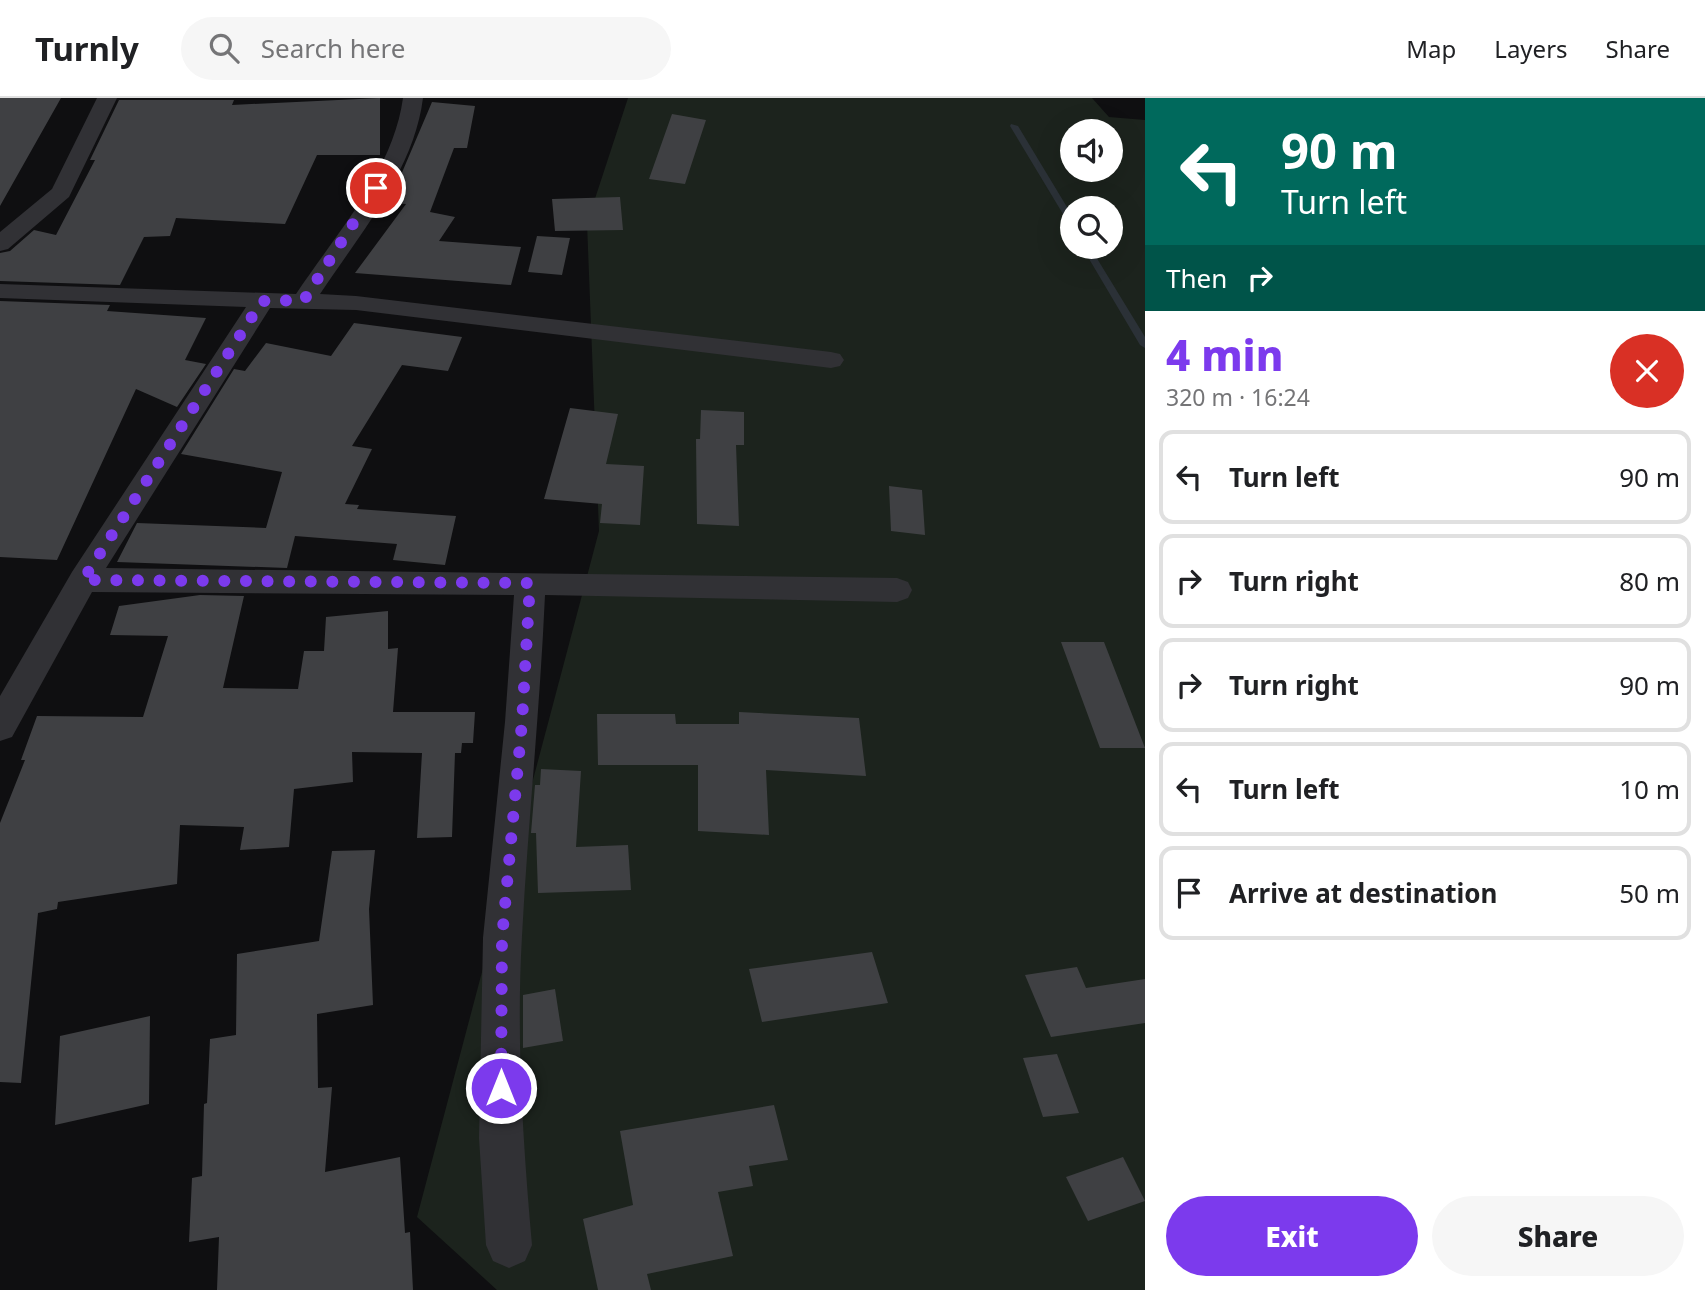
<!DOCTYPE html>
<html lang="en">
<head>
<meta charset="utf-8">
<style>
	body { margin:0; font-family:"Noto Sans",sans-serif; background:#f6f6f6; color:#202124; height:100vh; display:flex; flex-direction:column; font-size:26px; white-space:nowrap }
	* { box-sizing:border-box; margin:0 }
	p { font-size:23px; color:#757577 }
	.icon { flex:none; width:38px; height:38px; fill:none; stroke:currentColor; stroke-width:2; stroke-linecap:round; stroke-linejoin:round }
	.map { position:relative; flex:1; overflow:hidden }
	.panel { display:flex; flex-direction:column; background:#fff; width:560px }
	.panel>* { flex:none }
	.top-card { background:#00695c; color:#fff; overflow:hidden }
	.controls { position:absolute; left:1060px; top:21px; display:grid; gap:14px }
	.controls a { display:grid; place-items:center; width:63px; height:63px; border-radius:50%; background:#fff; box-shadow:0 7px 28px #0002; font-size:35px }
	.pin { position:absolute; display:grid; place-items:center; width:60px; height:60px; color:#fff; margin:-30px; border:4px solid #fff; border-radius:50%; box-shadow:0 2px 7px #0007 }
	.me { position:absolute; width:77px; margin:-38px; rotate:0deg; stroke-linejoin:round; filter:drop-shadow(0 0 5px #0008) }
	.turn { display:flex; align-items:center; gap:24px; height:147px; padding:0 21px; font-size:32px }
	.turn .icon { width:91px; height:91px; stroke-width:2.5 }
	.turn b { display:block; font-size:49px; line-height:60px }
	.then { display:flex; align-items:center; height:66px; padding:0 21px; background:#0003; gap:14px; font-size:26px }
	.round { display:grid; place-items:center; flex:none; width:74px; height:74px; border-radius:37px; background:#f6f6f6 }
	.headline { display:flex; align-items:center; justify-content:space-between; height:119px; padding:0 21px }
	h1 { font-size:42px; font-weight:800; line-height:52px; color:#7c3aed }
	.primary-button { display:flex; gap:14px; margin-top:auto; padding:14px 21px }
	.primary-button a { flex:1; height:80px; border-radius:42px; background:#7c3aed; color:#fff; font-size:28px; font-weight:800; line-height:80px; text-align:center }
	.primary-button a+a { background:#f6f6f6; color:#202124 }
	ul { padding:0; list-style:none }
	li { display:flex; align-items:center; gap:21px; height:94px; margin:0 14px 10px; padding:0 7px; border:4px solid #e0e0e0; border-radius:14px }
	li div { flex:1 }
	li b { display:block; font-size:26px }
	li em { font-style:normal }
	header { display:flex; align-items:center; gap:42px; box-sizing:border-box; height:98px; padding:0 35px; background:#fff; border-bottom:2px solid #e0e0e0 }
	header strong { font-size:33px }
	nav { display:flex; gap:38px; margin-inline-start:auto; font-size:24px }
	.search { width:490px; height:63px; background:#f6f6f6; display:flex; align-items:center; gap:18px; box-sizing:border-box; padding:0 24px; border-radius:38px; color:#757577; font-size:26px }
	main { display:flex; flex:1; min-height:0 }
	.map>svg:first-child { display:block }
	.green { fill:#1c231d; fill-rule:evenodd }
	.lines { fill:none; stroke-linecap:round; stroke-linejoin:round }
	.stream { fill:#2b3137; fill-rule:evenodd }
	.building { fill:#3f4043 }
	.street { fill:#313135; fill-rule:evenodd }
	.route { stroke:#7c3aed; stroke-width:12; stroke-dasharray:0 21.6 }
</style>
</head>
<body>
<header>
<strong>Turnly</strong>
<div class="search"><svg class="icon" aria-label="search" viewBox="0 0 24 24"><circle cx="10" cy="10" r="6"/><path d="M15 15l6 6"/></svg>Search here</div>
<nav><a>Map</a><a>Layers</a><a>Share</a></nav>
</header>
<main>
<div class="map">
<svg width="1145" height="1192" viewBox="0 0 1145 1192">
	<rect width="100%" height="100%" fill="#0f0f11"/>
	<path class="green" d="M 628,0 L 1092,0 L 1109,19 L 1145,22 L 1145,1192 L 497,1192 L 417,1119 L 599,433 L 587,125 ZM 1073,33 L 1111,33 L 1111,72 L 1073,72 ZM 1073,110 L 1111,110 L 1111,149 L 1073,149 Z"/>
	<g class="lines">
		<path class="stream" d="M 1011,26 L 1018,28 L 1073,119 L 1073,128 L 1069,126 L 1010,28 Z
			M 1082,149 L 1090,149 L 1145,239 L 1145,250 L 1140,247 Z"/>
	</g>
	<path class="building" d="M 0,0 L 61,0 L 0,108 Z
		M 380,0 L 380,57 L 317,57 L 285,126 L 176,120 L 170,138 L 144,139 L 120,187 L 0,183 L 0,155 L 10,153 L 34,132 L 56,137 L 95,62 L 90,62 L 119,2 L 234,2 L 232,7 Z
		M 432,4 L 475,8 L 467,50 L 454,50 L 430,114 L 455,119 L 439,143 L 521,149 L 511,187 L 355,175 L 406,106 L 389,105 Z
		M 672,16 L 706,22 L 685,86 L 649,81 Z
		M 620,99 L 623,132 L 555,133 L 552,101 Z
		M 537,138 L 570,140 L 562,177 L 528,174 Z
		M 0,203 L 110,207 L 107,213 L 206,220 L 185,262 L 206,266 L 177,309 L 136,291 L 57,462 L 0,459 Z
		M 354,225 L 462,239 L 448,273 L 402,267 L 352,348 L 372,351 L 345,406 L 359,407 L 357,411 L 456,418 L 445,467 L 393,462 L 397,446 L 295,438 L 287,470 L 117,464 L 137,425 L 266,430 L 282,374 L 181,356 L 234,271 L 245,273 L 266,245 L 331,258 Z
		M 570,310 L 618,316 L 606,366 L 644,368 L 640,427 L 600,425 L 602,406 L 544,401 Z
		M 701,312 L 744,314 L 744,347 L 736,347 L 739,428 L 697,426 L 696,341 L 700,341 Z
		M 889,388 L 922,392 L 925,437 L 891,433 Z
		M 200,497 L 244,498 L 223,590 L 298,591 L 304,553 L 324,553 L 326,519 L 388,513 L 388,551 L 398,550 L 393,614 L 475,614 L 473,645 L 462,645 L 461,655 L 455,655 L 452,739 L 417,740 L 422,655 L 352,654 L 353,684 L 294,691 L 289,749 L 240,752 L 244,729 L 180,727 L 177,786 L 58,804 L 57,811 L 38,815 L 21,985 L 0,984 L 0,725 L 25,662 L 21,662 L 37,618 L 143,619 L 168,538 L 110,537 L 119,508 Z
		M 1061,544 L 1104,544 L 1145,650 L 1100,650 Z
		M 739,614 L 859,620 L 866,678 L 766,672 L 769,737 L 698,733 L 698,667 L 598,667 L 597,616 L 675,616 L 676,626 L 739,626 Z
		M 541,671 L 581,673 L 576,749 L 628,747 L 631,792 L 538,795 L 536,735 L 531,735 L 535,687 L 540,687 Z
		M 375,752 L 369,811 L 373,907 L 317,916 L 318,990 L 332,989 L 325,1074 L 400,1059 L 405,1135 L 410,1134 L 413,1192 L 217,1192 L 219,1139 L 189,1144 L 192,1080 L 202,1078 L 204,1006 L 207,1005 L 210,941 L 236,937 L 237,856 L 319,843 L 332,753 Z
		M 872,854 L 888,905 L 762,924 L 749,871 Z
		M 1077,869 L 1086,890 L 1145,881 L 1145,925 L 1051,939 L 1025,877 Z
		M 555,891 L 563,943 L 523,950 L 523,897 Z
		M 150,918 L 149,1006 L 55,1027 L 60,938 Z
		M 1057,956 L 1079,1015 L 1043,1019 L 1023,960 Z
		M 774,1007 L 788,1062 L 749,1068 L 753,1088 L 718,1094 L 733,1158 L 647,1176 L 651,1192 L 598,1192 L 583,1121 L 633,1107 L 620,1033 Z
		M 1123,1059 L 1145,1103 L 1088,1123 L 1066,1079 Z"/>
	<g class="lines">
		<path class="street" d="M 97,0 L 117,0 L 69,99 L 8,151 L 0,153 L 0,134 L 52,91 Z
			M 403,0 L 423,0 C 414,73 359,137 320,196 L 356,198 L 831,254 L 840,256 L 844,262 L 840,268 L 831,270 L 356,212 L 270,210 L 106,470 L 897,480 L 908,484 L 912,492 L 908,500 L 897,504 L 545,497 C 540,611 528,724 522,838 C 516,941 523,1045 532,1147 L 525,1163 L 509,1170 L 493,1163 L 486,1147 L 479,1040 L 483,840 L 505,624 L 514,497 L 92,494 L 12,639 L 0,643 L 0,598 L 72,474 L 246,209 L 0,200 L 0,186 L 296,196 C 336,136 393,73 403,0 Z"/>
	</g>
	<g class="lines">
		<path class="route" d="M 376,90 L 304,202 L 262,203 L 83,482 L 530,485 L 522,624 L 502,840 L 501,990"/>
	</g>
</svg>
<div class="controls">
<a><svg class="icon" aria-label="sound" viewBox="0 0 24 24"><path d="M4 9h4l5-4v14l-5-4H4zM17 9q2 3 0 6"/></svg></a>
<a><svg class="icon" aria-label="search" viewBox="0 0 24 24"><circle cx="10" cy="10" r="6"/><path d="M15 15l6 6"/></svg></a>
</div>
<div class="pin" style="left:376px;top:90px;background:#d93025"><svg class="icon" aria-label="arrive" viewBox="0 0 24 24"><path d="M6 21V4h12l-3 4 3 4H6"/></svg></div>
<svg class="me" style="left:501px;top:990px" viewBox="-20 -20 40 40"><circle r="17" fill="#7c3aed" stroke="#fff" stroke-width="3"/><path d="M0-11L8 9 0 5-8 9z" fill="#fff"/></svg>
</div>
<section class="panel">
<div class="top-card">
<div class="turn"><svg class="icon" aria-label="left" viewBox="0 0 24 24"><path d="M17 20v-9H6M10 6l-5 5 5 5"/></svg><div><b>90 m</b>Turn left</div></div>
<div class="then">Then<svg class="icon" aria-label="right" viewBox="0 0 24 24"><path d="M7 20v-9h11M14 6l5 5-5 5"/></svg></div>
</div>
<div class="headline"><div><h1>4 min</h1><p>320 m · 16:24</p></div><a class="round" style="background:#d93025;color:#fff"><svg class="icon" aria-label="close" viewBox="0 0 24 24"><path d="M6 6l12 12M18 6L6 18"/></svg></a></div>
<ul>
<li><svg class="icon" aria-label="left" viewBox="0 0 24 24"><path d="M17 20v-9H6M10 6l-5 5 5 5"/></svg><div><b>Turn left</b></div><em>90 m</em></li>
<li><svg class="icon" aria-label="right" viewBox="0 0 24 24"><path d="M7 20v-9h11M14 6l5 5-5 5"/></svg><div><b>Turn right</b></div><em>80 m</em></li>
<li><svg class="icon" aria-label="right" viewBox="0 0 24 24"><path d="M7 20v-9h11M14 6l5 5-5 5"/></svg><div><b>Turn right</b></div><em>90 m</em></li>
<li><svg class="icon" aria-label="left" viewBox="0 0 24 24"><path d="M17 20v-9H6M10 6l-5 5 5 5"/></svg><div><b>Turn left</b></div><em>10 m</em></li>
<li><svg class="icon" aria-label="arrive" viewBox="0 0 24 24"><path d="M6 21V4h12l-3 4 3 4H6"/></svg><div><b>Arrive at destination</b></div><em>50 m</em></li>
</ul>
<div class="primary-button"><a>Exit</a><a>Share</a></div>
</section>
</main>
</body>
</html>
